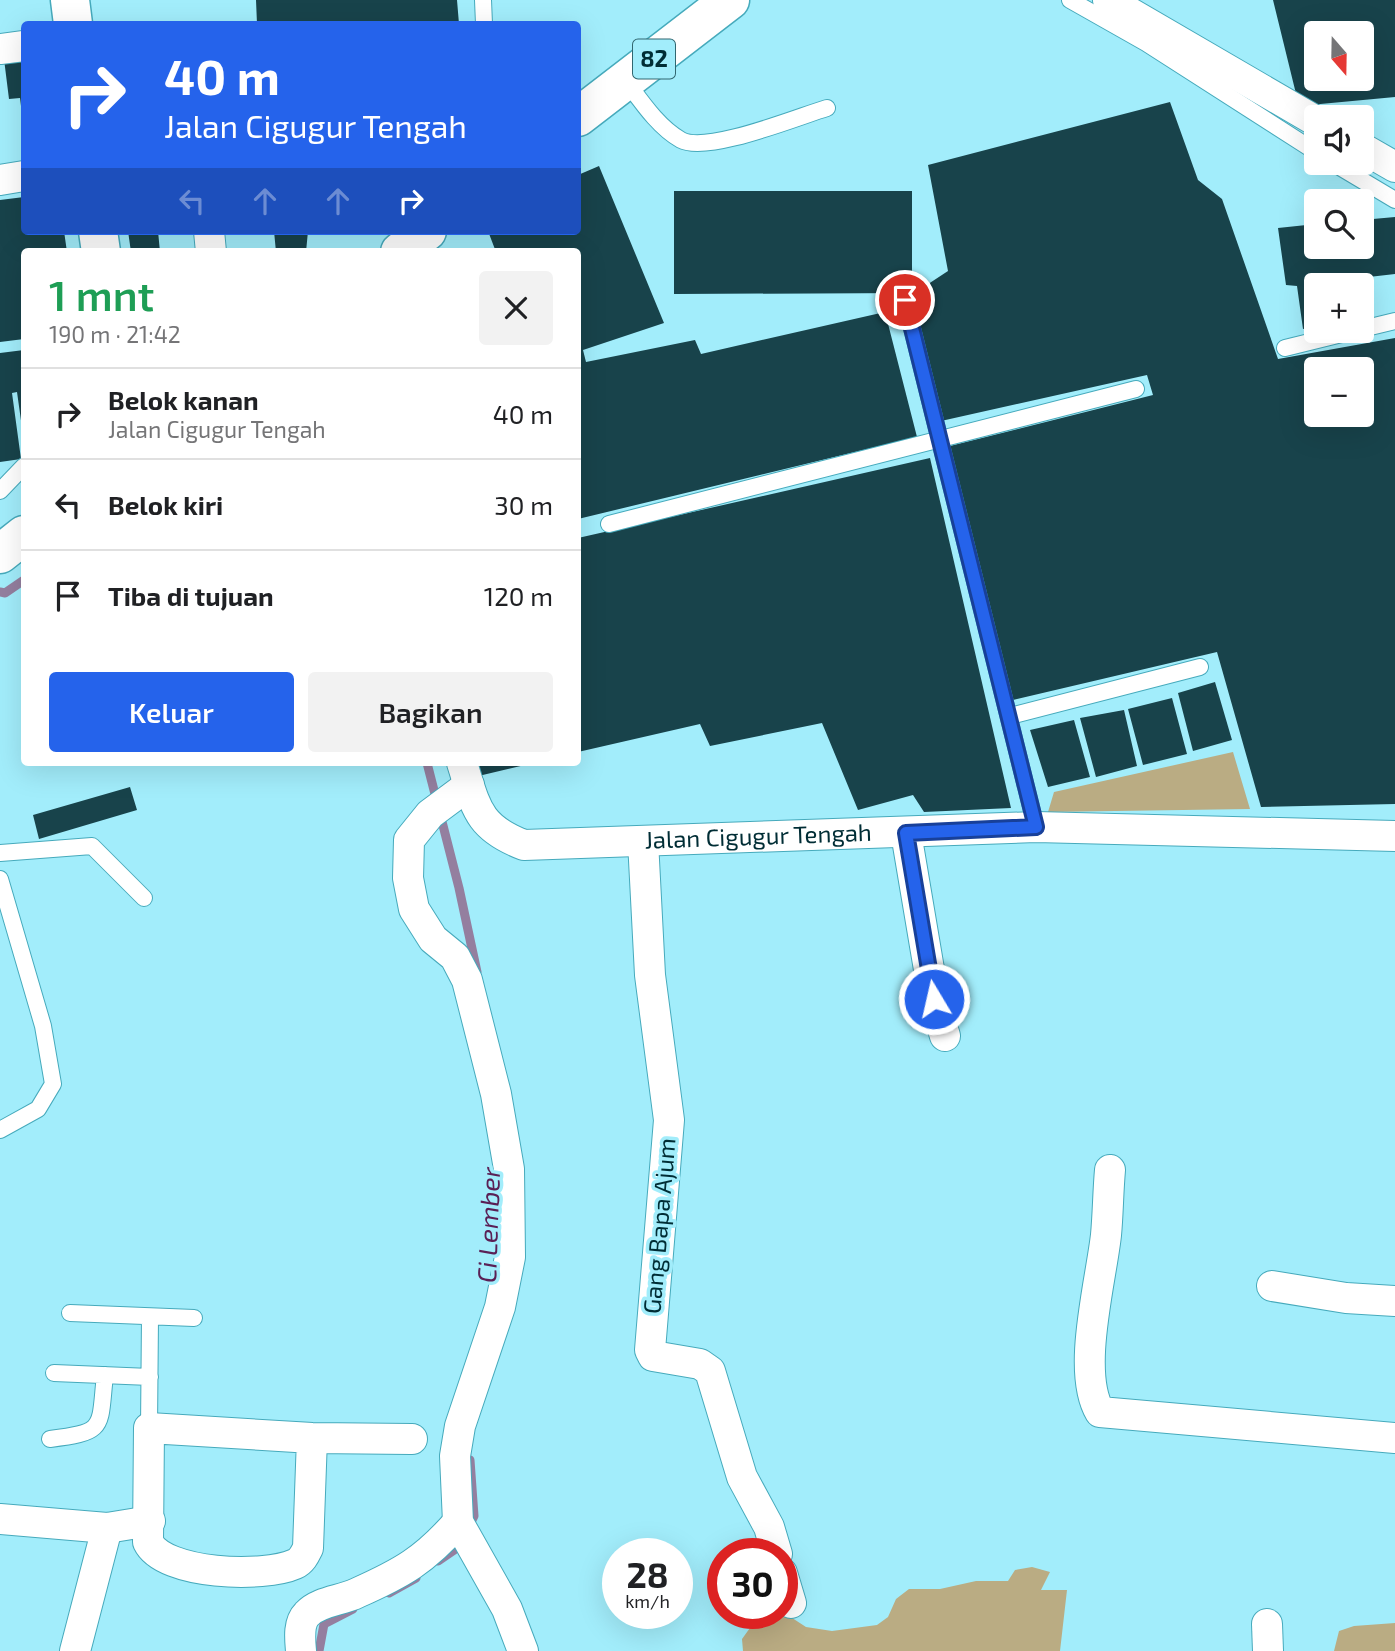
<!DOCTYPE html>
<html lang="id">
<head>
<meta charset="utf-8">
<style>
	body { margin:0; font-family:"Exo 2",sans-serif; background:#f2f2f2; color:#202124; height:100vh; display:flex; flex-direction:column; font-size:26px; white-space:nowrap }
	* { box-sizing:border-box; margin:0 }
	p { font-size:23px; color:#757577 }
	.icon { flex:none; width:38px; height:38px; fill:none; stroke:currentColor; stroke-width:2; stroke-linecap:round; stroke-linejoin:round }
	.map { position:relative; flex:1; overflow:hidden }
	.side { position:absolute; left:21px; top:248px; width:560px; height:518px; display:flex; flex-direction:column; background:#fff; border-radius:7px; box-shadow:0 7px 28px #0002 }
	.side>* { flex:none }
	.top-card { position:absolute; left:21px; top:21px; width:560px; height:214px; border-radius:7px; box-shadow:0 7px 28px #0002; background:#2563eb; color:#fff; overflow:hidden }
	.needle { width:46px; rotate:160deg }
	.fabs { position:absolute; left:1304px; top:21px; display:grid; gap:14px }
	.fabs a { display:grid; place-items:center; width:70px; height:70px; border-radius:7px; background:#fff; box-shadow:0 7px 28px #0002; font-size:35px }
	.speed { position:absolute; left:602px; top:1538px; display:flex; gap:14px; font-size:35px; font-weight:700; text-align:center }
	.speed>* { display:grid; place-content:center; width:91px; height:91px; border-radius:50%; background:#fff; box-shadow:0 7px 28px #0002; line-height:1 }
	.speed small { font-size:18px; font-weight:400 }
	.speed .limit { border:10px solid #d22; background:#fff; color:#111 }
	.pin { position:absolute; display:grid; place-items:center; width:60px; height:60px; color:#fff; margin:-30px; border:4px solid #fff; border-radius:50%; box-shadow:0 2px 7px #0007 }
	.me { position:absolute; width:77px; margin:-38px; rotate:351deg; stroke-linejoin:round; filter:drop-shadow(0 0 5px #0008) }
	.turn { display:flex; align-items:center; gap:24px; height:147px; padding:0 28px; font-size:32px }
	.turn .icon { width:91px; height:91px; stroke-width:2.5 }
	.turn b { display:block; font-size:49px; line-height:60px }
	.lanes { display:flex; align-items:center; height:66px; padding:0 28px; background:#0003; justify-content:center; gap:35px; direction:ltr }
	.lanes .off { opacity:.35 }
	.round { display:grid; place-items:center; flex:none; width:74px; height:74px; border-radius:7px; background:#f2f2f2 }
	.head { display:flex; align-items:center; justify-content:space-between; height:119px; padding:0 28px }
	h1 { font-size:42px; font-weight:600; line-height:52px; color:#1e9e55 }
	.primary-button { display:flex; gap:14px; margin-top:auto; padding:14px 28px }
	.primary-button a { flex:1; height:80px; border-radius:7px; background:#2563eb; color:#fff; font-size:28px; font-weight:600; line-height:80px; text-align:center }
	.primary-button a+a { background:#f2f2f2; color:#202124 }
	ul { padding:0; list-style:none }
	li { display:flex; align-items:center; gap:21px; height:91px; padding:0 28px; border-top:2px solid #e0e0e0 }
	li div { flex:1 }
	li b { display:block; font-size:26px }
	li em { font-style:normal }
	.map>svg:first-child { display:block }
	.green { fill:#baac83 }
	.lines { fill:none; stroke-linecap:round; stroke-linejoin:round }
	.stream { stroke:#947f9f; stroke-width:9 }
	.building { fill:#18434b; fill-rule:evenodd }
	.lane-casing { stroke:#46aabc; stroke-width:18 }
	.street-casing { stroke:#46aabc; stroke-width:32 }
	.secondary-casing { stroke:#46aabc; stroke-width:41 }
	.primary-casing { stroke:#46aabc; stroke-width:41 }
	.lane { stroke:#fff; stroke-width:16 }
	.street { stroke:#fff; stroke-width:30 }
	.secondary { stroke:#fff; stroke-width:38 }
	.primary { stroke:#fff; stroke-width:38 }
	.route-casing { stroke:#184099; stroke-width:18 }
	.route { stroke:#2563eb; stroke-width:12 }
	.labels { text-anchor:middle; stroke-width:7; stroke-linejoin:round; paint-order:stroke }
	.shield { fill:#a2edfb; stroke:#316770; stroke-width:2 }
	.shield-label { font-size:23px; font-weight:bold; fill:#002d35 }
	.street-label { font-size:24px; fill:#002d35; stroke:#a2edfb }
	.water-label { font-size:26px; font-style:italic; fill:#5a2055; stroke:#a2edfb }
</style>
</head>
<body>
<div class="map">
<svg width="1395" height="1651" viewBox="0 0 1395 1651">
	<rect width="100%" height="100%" fill="#a2edfb"/>
	<path class="green" d="M 1233,752 L 1250,809 L 1048,812 L 1054,792 Z
		M 1032,1567 L 1050,1572 L 1041,1590 L 1067,1590 L 1060,1651 L 743,1651 L 742,1639 L 760,1614 L 786,1614 L 806,1627 L 832,1631 L 877,1625 L 888,1617 L 896,1599 L 909,1589 L 940,1589 L 976,1581 L 1008,1581 L 1015,1570 Z
		M 1395,1623 L 1395,1651 L 1334,1651 L 1339,1631 L 1354,1626 Z"/>
	<g class="lines">
		<path class="stream" d="M 0,592 L 5,593 L 24,580
			M 427,763 L 459,888 L 477,972
			M 468,1528 L 474,1516 L 470,1460
			M 438,1561 L 457,1548 L 461,1540
			M 389,1593 L 416,1578
			M 319,1651 L 324,1624 L 353,1609"/>
	</g>
	<path class="building" d="M 256,0 L 457,0 L 459,24 L 257,24 Z
		M 1273,0 L 1395,0 L 1395,97 L 1299,106 ZM 1316,33 L 1362,33 L 1362,79 L 1316,79 Z
		M 24,57 L 24,122 L 23,122 L 20,98 L 9,99 L 4,59 Z
		M 1170,102 L 1198,180 L 1222,199 L 1278,359 L 1395,338 L 1395,804 L 1261,807 L 1217,652 L 1013,700 L 946,447 L 1153,395 L 1147,375 L 941,421 L 913,294 L 948,271 L 928,165 ZM 1316,369 L 1362,369 L 1362,415 L 1316,415 Z
		M 599,166 L 664,323 L 583,350 L 586,362 L 695,340 L 701,354 L 885,312 L 917,437 L 578,519 L 578,252 L 496,252 L 488,231 L 578,231 L 578,175 Z
		M 674,191 L 912,191 L 912,293 L 674,294 Z
		M 24,197 L 24,231 L 64,231 L 67,252 L 24,252 L 24,339 L 0,342 L 0,200 Z
		M 1395,217 L 1395,274 L 1360,278 L 1362,285 L 1316,285 L 1316,327 L 1303,329 L 1297,286 L 1286,285 L 1278,228 L 1316,224 L 1316,247 L 1362,247 L 1362,220 Z
		M 128,231 L 158,231 L 160,252 L 131,252 Z
		M 274,231 L 308,231 L 306,252 L 276,252 Z
		M 24,350 L 24,442 L 17,392 L 12,393 L 21,459 L 0,462 L 0,353 Z
		M 930,458 L 1011,808 L 924,812 L 913,795 L 858,810 L 822,723 L 710,746 L 700,724 L 578,752 L 578,538 Z
		M 1215,682 L 1232,740 L 1193,751 L 1178,693 Z
		M 1172,698 L 1187,754 L 1143,765 L 1128,709 Z
		M 1124,710 L 1137,766 L 1096,777 L 1080,718 Z
		M 1074,720 L 1090,777 L 1048,787 L 1030,730 Z
		M 466,763 L 529,763 L 529,764 L 470,778 Z
		M 130,787 L 137,810 L 39,839 L 33,815 Z"/>
	<g class="lines">
		<g class="lane-casing">
			<path id="lane" d="M 483,0 L 484,24
				M 1070,0 L 1146,43 L 1316,152
				M 626,81 C 641,101 658,127 681,140 C 707,154 797,117 827,108
				M 1333,163 L 1395,200
				M 905,300 L 1036,827
				M 1362,329 L 1395,321
				M 1285,348 L 1354,331
				M 0,491 L 24,466
				M 609,524 L 1136,389
				M 1010,716 L 1200,667
				M 0,853 L 92,846 L 144,898
				M 0,879 L 43,1026 L 53,1084 L 38,1109 L 0,1130
				M 70,1313 L 194,1318
				M 54,1373 L 150,1377
				M 149,1428 L 150,1317
				M 50,1439 C 107,1432 99,1428 105,1375"/>
		</g>
		<g class="street-casing">
			<g id="street">
				<path d="M 1108,0 L 1316,121"/>
				<path d="M 0,49 L 24,46"/>
				<path d="M 1362,148 L 1395,167"/>
				<path d="M 0,180 L 24,176"/>
				<path d="M 209,231 L 211,252"/>
				<path id="s1" d="M 462,763 C 476,807 477,827 524,845 L 1036,827 L 1395,836"/>
				<path d="M 469,785 L 430,814 L 409,840 L 408,878 L 414,909 L 433,939 L 455,957 L 467,980 L 496,1094 L 509,1169 L 510,1257 L 500,1307 L 460,1426 L 455,1456 L 458,1522 L 507,1609 L 523,1651"/>
				<path d="M 906,833 L 934,999 L 945,1036"/>
				<path d="M 643,841 L 650,975 L 669,1120 L 650,1350 L 653,1356 L 700,1364 L 710,1371 L 742,1477 L 769,1527 L 777,1554"/>
				<path d="M 1110,1170 C 1108,1192 1108,1214 1106,1235 C 1101,1281 1076,1372 1100,1412 L 1395,1438"/>
				<path d="M 1272,1286 L 1346,1298 L 1395,1301"/>
				<path d="M 312,1438 L 308,1548 C 305,1554 302,1561 295,1564 C 264,1578 164,1575 148,1542 L 149,1428 L 312,1438 L 412,1439"/>
				<path d="M 0,1519 L 107,1528 L 150,1521"/>
				<path d="M 782,1573 L 791,1603"/>
				<path d="M 1267,1624 L 1268,1651"/>
				<path d="M 75,1651 L 107,1528"/>
				<path d="M 301,1651 C 300,1639 298,1623 307,1614 C 319,1601 341,1601 357,1593 C 402,1573 425,1560 458,1522"/>
			</g>
		</g>
		<g class="secondary-casing">
			<path id="secondary" d="M 70,0 L 73,24
				M 98,231 L 101,252"/>
		</g>
		<g class="primary-casing">
			<path id="primary" d="M 578,117 L 730,0
				M 400,252 L 427,231
				M 0,554 L 24,535"/>
		</g>
		<use href="#lane" class="lane"/>
		<use href="#street" class="street"/>
		<use href="#secondary" class="secondary"/>
		<use href="#primary" class="primary"/>
	</g>
	<g class="lines">
		<g class="route-casing">
			<path id="route" d="M 905,300 L 1036,827 L 906,833 L 934,999"/>
		</g>
		<use href="#route" class="route"/>
	</g>
	<g class="labels">
		<rect class="shield" x="633" y="39.5" width="42" height="39" rx="5"/>
		<g class="shield-label">
			<text x="654" y="67">82</text>
		</g>
		<g class="street-label">
			<text dy="8" stroke="none"><textPath href="#s1" startOffset="343">Jalan Cigugur Tengah</textPath></text>
			<text transform="translate(660 1226) rotate(-85)" y="8">Gang Bapa Ajum</text>
		</g>
		<g class="water-label">
			<text transform="translate(489 1225) rotate(-88)" y="9">Ci Lember</text>
		</g>
	</g>
</svg>
<div class="fabs">
<a><svg class="needle" viewBox="-14 -14 28 28"><path d="M0-13l5 13h-10z" fill="#e53935"/><path d="M0 13l5-13h-10z" fill="#757577"/></svg></a>
<a><svg class="icon" aria-label="sound" viewBox="0 0 24 24"><path d="M4 9h4l5-4v14l-5-4H4zM17 9q2 3 0 6"/></svg></a>
<a><svg class="icon" aria-label="search" viewBox="0 0 24 24"><circle cx="10" cy="10" r="6"/><path d="M15 15l6 6"/></svg></a>
<a>+</a>
<a>−</a>
</div>
<div class="speed"><div>28<small>km/h</small></div><div class="limit">30</div></div>
<div class="pin" style="left:905px;top:300px;background:#d93025"><svg class="icon" aria-label="arrive" viewBox="0 0 24 24"><path d="M6 21V4h12l-3 4 3 4H6"/></svg></div>
<svg class="me" style="left:934px;top:999px" viewBox="-20 -20 40 40"><circle r="17" fill="#2563eb" stroke="#fff" stroke-width="3"/><path d="M0-11L8 9 0 5-8 9z" fill="#fff"/></svg>
<div class="top-card">
<div class="turn"><svg class="icon" aria-label="right" viewBox="0 0 24 24"><path d="M7 20v-9h11M14 6l5 5-5 5"/></svg><div><b>40 m</b>Jalan Cigugur Tengah</div></div>
<div class="lanes"><svg class="icon off" aria-label="left" viewBox="0 0 24 24"><path d="M17 20v-9H6M10 6l-5 5 5 5"/></svg><svg class="icon off" aria-label="ahead" viewBox="0 0 24 24"><path d="M12 20V5M6 11l6-6 6 6"/></svg><svg class="icon off" aria-label="ahead" viewBox="0 0 24 24"><path d="M12 20V5M6 11l6-6 6 6"/></svg><svg class="icon" aria-label="right" viewBox="0 0 24 24"><path d="M7 20v-9h11M14 6l5 5-5 5"/></svg></div>
</div>
<section class="side">
<div class="head"><div><h1>1 mnt</h1><p>190 m · 21:42</p></div><a class="round"><svg class="icon" aria-label="close" viewBox="0 0 24 24"><path d="M6 6l12 12M18 6L6 18"/></svg></a></div>
<ul>
<li><svg class="icon" aria-label="right" viewBox="0 0 24 24"><path d="M7 20v-9h11M14 6l5 5-5 5"/></svg><div><b>Belok kanan</b><p>Jalan Cigugur Tengah</p></div><em>40 m</em></li>
<li><svg class="icon" aria-label="left" viewBox="0 0 24 24"><path d="M17 20v-9H6M10 6l-5 5 5 5"/></svg><div><b>Belok kiri</b></div><em>30 m</em></li>
<li><svg class="icon" aria-label="arrive" viewBox="0 0 24 24"><path d="M6 21V4h12l-3 4 3 4H6"/></svg><div><b>Tiba di tujuan</b></div><em>120 m</em></li>
</ul>
<div class="primary-button"><a>Keluar</a><a>Bagikan</a></div>
</section>
</div>
</body>
</html>
